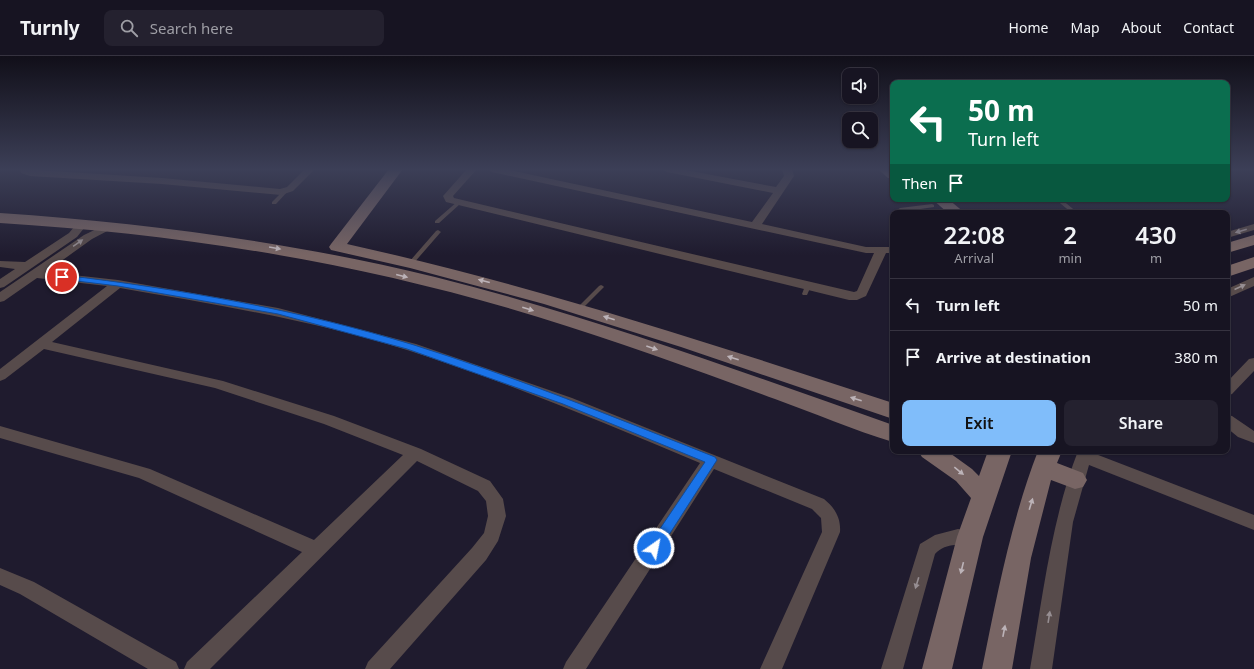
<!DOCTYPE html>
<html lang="en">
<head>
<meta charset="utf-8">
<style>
	body { margin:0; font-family:"Noto Sans",sans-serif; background:#24212f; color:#f1f3f6; height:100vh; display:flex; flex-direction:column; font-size:15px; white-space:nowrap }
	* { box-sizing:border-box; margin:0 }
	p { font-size:13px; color:#9e9ea5 }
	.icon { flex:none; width:22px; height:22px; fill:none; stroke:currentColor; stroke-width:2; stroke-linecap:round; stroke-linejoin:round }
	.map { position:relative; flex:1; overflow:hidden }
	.sheet { position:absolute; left:890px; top:154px; width:340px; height:244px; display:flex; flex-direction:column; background:#171422; border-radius:8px; box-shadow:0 1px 3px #0004,0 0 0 1px #363340 }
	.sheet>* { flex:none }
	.banner { position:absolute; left:890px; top:24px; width:340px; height:122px; border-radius:8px; box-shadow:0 1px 3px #0004,0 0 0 1px #363340; background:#0b6e4f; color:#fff; overflow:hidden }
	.tools { position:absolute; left:842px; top:12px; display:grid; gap:8px }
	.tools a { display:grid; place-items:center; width:36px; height:36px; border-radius:8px; background:#171422; box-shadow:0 1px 3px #0004,0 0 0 1px #363340; font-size:20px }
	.pin { position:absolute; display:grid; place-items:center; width:34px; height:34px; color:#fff; margin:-17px; border:2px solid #fff; border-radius:50%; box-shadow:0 1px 4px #0007 }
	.me { position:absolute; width:44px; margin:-22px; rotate:33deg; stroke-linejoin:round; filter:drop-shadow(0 0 3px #0008) }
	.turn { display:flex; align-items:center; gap:14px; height:84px; padding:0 12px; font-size:18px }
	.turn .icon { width:52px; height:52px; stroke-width:2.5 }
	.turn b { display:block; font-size:28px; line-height:34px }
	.then { display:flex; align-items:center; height:38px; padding:0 12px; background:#0003; gap:8px; font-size:15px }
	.eta { display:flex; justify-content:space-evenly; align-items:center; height:68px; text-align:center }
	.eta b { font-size:24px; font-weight:600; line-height:28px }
	.primary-button { display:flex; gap:8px; margin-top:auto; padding:8px 12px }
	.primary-button a { flex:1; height:46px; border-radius:8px; background:#80bdfa; color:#111; font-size:16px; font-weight:600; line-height:46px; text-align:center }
	.primary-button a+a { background:#24212f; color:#f1f3f6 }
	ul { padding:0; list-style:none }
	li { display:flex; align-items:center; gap:12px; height:52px; padding:0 12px; border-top:1px solid #363340 }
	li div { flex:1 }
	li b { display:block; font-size:15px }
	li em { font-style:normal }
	header { display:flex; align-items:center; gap:24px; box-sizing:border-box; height:56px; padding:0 20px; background:#171422; border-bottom:1px solid #363340 }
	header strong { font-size:19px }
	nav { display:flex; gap:22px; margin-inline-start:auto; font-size:14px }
	.search { width:280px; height:36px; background:#24212f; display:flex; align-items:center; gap:10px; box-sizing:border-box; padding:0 14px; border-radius:8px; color:#9e9ea5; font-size:15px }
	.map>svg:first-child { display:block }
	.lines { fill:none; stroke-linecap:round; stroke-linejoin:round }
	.lane { fill:#574b4b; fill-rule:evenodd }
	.street { fill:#574b4b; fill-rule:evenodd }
	.secondary { fill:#786564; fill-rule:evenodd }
	.oneway { fill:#968e92 }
	.oneway2 { fill:#bcb3b8 }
	.route { fill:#1a73e8; stroke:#114b97 }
</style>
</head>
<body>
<header>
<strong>Turnly</strong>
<div class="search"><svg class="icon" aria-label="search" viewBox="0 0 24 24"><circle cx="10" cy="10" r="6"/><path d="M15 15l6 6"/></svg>Search here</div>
<nav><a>Home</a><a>Map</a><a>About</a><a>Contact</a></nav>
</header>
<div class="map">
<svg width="1254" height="613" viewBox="0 0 1254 613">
	<rect width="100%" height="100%" fill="#1f1b2e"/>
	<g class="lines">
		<path class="lane" d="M 284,134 L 288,135 L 276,148 L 272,148 L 272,146 Z
			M 1055,143 L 1061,143 L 1078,157 L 1072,157 Z
			M 458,145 L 460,146 L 460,148 L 439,167 L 435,167 L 435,165 Z
			M 932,148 L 934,149 L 934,151 L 900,156 L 897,154 L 900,152 Z
			M 438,174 L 441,176 L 440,177 L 413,208 L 409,208 L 409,206 L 436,175 Z
			M 808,228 L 811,230 L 807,239 L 803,239 L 802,238 L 805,230 Z
			M 601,229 L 603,230 L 604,231 L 582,253 L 578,253 L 577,252 L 599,230 Z"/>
		<path class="street" d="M 20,113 L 162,122 L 280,133 L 287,131 L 305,113 L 315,113 L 293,135 L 281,139 L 162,128 L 30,120 L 21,117 Z
			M 467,113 L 477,113 L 453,140 L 454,142 L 854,236 L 857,235 L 874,197 L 866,197 L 492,116 L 487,113 L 504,113 L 752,166 L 773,137 L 667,116 L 662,113 L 680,113 L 776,131 L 784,120 L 782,113 L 792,113 L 794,120 L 762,168 L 866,191 L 893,191 L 893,197 L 886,197 L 866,240 L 857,244 L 849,244 L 446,146 L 443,140 Z
			M 1052,143 L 1069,143 L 1064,146 L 1053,145 Z
			M 83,164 L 88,167 L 77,181 L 4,231 L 0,232 L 0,223 L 15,213 L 0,211 L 0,205 L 25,206 L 69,177 L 79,165 Z
			M 109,167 L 113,168 L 114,170 L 113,172 L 92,183 L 46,216 L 118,224 L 278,252 L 416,288 L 572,342 L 824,443 C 835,452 841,462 840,476 L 782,613 L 760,613 L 822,476 L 821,462 L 812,453 L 714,413 L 586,613 L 563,613 L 566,606 L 700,407 C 604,367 507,326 407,294 C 313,264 217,249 120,232 L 52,286 L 223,325 L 334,360 L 421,393 L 490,425 L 503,443 L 506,460 L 498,485 L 486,504 L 390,613 L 365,613 L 368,606 L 472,492 L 484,477 L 488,460 L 486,445 L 478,435 L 417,405 L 210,613 L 184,613 L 187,606 L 302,496 L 139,422 L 0,382 L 0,370 L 150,413 L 314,484 L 403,399 L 324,368 L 215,332 L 44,293 L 5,323 L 0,325 L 0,313 L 107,230 L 37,222 L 4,245 L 0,246 L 0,236 L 84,179 Z
			M 1254,168 L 1254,174 L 1227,182 L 1227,176 Z
			M 1254,221 L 1254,230 L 1227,242 L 1227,233 Z
			M 1254,302 L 1254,315 L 1232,338 L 1227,340 L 1227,326 L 1249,303 Z
			M 1227,359 L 1232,360 L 1254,375 L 1254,387 L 1238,381 L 1227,372 Z
			M 1078,395 L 1094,395 L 1093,397 L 1254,459 L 1254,474 L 1089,409 L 1073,466 L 1052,613 L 1030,613 C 1043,540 1051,465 1078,395 Z
			M 958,473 L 976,476 L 979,481 L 976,486 C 962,491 947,485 935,498 L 903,613 L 881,613 L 920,488 L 935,479 Z
			M 0,512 L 34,526 L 176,606 L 179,613 L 148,613 L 20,538 L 0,529 Z"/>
		<path class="secondary" d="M 389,113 L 403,113 L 347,188 C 533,229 712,288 893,347 L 893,363 L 681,291 L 544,248 L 410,212 L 331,194 L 329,191 L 331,188 Z
			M 878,113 L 893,113 L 893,123 L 888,122 Z
			M 932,143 L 948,143 L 965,157 L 948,157 Z
			M 0,157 C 147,167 292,186 435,221 C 591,260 742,316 893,369 L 893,386 C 853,374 814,357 775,343 C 697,314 618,286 538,261 C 363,207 183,178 0,167 Z
			M 1254,179 L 1254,189 L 1227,197 L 1227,187 Z
			M 1254,201 L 1254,212 L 1227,221 L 1227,210 Z
			M 918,395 L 947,395 L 972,413 L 979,420 L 988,395 L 1012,395 L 983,481 L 952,613 L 922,613 L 957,481 L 971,442 L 956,425 L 922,401 Z
			M 1038,395 L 1062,395 L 1057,407 L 1083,417 L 1087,424 L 1083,431 L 1075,433 L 1051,424 L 1031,502 L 1012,613 L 982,613 C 997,539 1011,465 1038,395 Z"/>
	</g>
	<defs><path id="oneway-solid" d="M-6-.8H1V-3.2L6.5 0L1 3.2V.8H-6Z"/></defs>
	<g class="oneway">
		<use href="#oneway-solid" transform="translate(1241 175) rotate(164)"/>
		<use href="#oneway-solid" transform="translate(78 187) rotate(-35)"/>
		<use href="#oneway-solid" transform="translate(1240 231) rotate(-24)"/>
		<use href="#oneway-solid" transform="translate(917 527) rotate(107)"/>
		<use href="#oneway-solid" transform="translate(1049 561) rotate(-81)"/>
	</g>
	<g class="oneway2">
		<use href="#oneway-solid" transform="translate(275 192) rotate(10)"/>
		<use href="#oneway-solid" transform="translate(402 220) rotate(14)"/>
		<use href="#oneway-solid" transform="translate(484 225) rotate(-165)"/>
		<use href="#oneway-solid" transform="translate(528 253) rotate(17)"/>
		<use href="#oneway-solid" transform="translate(609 262) rotate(-162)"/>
		<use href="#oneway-solid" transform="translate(652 292) rotate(19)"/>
		<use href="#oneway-solid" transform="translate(733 302) rotate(-162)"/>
		<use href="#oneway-solid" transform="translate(856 343) rotate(-162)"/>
		<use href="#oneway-solid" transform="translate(959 415) rotate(39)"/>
		<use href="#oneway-solid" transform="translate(1031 448) rotate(-73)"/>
		<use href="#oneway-solid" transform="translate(962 512) rotate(104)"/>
		<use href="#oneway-solid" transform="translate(1004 575) rotate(-79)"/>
	</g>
	<linearGradient id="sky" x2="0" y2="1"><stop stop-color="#110f19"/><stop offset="0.57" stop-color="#3c3f57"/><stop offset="1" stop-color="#3c3f57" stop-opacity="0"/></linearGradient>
	<rect width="1254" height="199" fill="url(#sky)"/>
	<path class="route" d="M 62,219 C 181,233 300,254 414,289 C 516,321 616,362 715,401 L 717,404 L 658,496 L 654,498 L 649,496 L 648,492 L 649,489 L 705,406 L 563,348 L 407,293 L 278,258 L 118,230 L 60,223 L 58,221 Z"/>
</svg>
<div class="tools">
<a><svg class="icon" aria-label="sound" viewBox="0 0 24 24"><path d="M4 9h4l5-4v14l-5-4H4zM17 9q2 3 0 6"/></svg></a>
<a><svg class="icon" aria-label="search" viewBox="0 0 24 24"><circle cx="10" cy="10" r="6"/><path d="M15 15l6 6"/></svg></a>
</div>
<div class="pin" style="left:62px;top:221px;background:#d93025"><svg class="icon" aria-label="arrive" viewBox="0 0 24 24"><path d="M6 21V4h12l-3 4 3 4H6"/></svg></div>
<svg class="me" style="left:654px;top:492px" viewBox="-20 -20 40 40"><circle r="17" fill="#1a73e8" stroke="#fff" stroke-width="3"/><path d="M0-11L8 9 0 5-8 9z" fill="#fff"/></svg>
<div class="banner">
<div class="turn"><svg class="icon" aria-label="left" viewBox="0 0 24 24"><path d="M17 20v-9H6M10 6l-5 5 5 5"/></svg><div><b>50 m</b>Turn left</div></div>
<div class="then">Then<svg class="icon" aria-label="arrive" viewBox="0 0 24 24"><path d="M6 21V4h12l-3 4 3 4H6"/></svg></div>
</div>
<section class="sheet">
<div class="eta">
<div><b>22:08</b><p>Arrival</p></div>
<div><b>2</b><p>min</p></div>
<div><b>430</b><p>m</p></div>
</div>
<ul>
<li><svg class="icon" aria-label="left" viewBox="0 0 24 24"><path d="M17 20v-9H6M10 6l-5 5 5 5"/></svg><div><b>Turn left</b></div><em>50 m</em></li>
<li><svg class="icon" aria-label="arrive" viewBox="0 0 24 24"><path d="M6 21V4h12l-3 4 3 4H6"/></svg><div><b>Arrive at destination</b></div><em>380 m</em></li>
</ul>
<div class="primary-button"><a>Exit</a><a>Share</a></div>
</section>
</div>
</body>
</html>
